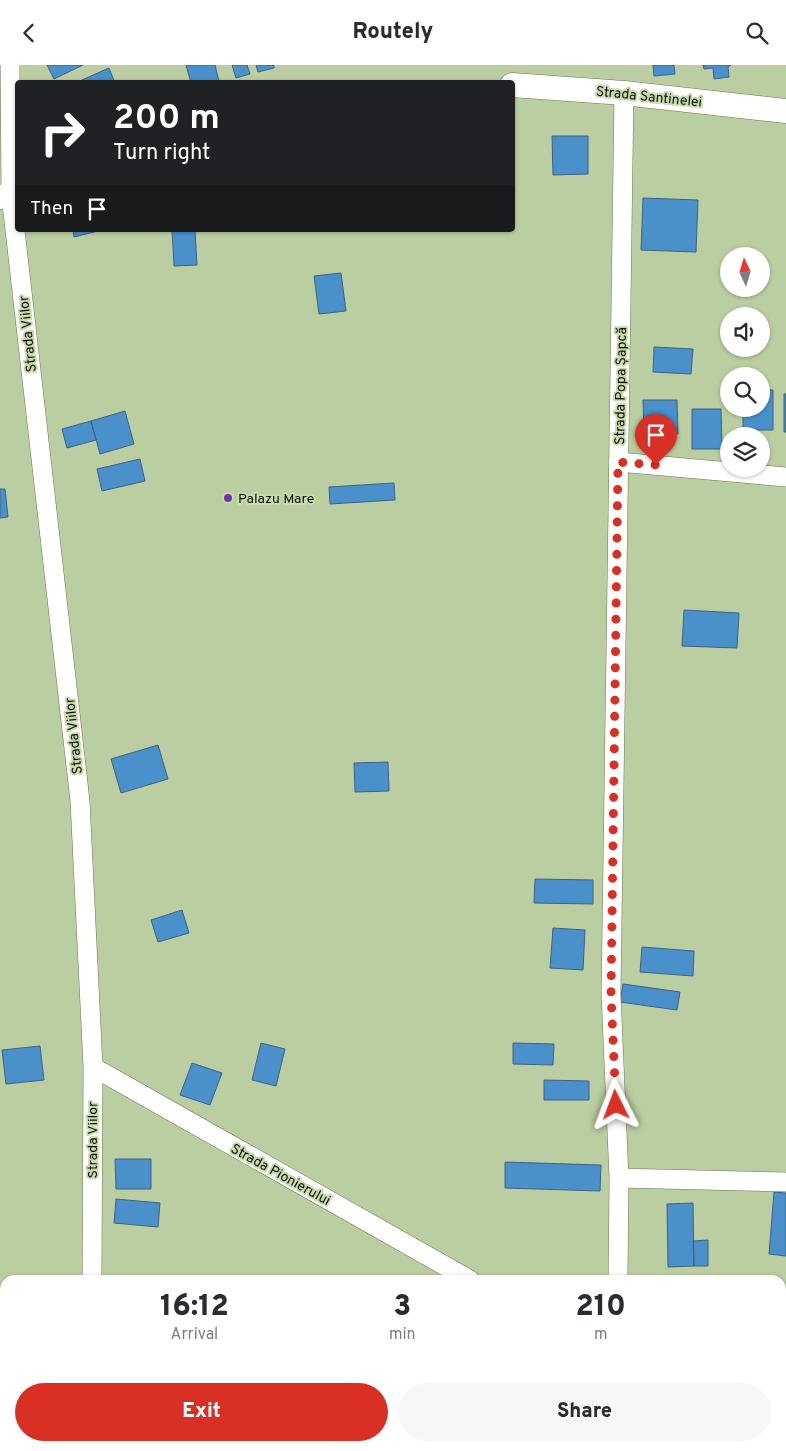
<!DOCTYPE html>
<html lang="en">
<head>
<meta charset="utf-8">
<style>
	body { margin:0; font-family:Overpass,sans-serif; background:#f7f7f7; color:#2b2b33; height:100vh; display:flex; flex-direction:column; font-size:19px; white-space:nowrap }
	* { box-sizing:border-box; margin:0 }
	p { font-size:16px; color:#7c7c81 }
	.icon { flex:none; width:28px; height:28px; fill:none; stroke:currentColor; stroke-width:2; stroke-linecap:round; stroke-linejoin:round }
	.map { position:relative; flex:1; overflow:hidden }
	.details { position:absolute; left:0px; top:1210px; width:786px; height:176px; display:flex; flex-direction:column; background:#fff; border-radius:15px 15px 0 0; box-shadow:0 1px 4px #0004 }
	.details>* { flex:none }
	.guide { position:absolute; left:15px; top:15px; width:500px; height:152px; border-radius:5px; box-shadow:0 1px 4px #0004; background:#202124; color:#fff; overflow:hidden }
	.needle { width:32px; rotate:356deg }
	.buttons { position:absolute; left:720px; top:182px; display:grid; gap:10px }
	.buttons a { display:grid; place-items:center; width:50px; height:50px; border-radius:50%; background:#fff; box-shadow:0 1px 4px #0004; font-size:25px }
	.pin { position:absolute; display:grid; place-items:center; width:42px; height:42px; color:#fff; margin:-51px -21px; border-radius:50% 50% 50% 0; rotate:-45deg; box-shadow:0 0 5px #0007 }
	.pin .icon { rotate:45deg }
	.me { position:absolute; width:55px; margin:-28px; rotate:357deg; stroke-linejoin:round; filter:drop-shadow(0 0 4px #0008) }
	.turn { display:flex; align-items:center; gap:18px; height:105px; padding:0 15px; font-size:22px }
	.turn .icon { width:65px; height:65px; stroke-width:2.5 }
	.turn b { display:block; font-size:35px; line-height:42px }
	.then { display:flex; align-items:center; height:48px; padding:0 15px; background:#0003; gap:10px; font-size:19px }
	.eta { display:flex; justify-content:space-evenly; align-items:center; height:85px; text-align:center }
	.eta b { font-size:30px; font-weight:800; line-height:35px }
	.button { display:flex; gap:10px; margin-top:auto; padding:10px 15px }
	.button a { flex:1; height:58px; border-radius:30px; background:#d93025; color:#fff; font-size:20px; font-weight:800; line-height:58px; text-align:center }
	.button a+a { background:#f7f7f7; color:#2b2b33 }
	header { display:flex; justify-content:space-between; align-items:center; height:65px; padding:0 15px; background:#fff; font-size:22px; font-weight:800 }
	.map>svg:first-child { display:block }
	.building { fill:#4a90cb; stroke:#3f6280 }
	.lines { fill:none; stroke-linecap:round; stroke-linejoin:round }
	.minor-casing { stroke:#67784e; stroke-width:20 }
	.tertiary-casing { stroke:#67784e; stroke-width:25 }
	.minor { stroke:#fff; stroke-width:19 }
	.tertiary { stroke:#fff; stroke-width:24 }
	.route { stroke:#d93025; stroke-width:9; stroke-dasharray:0 16.2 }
	.poi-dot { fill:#7634a9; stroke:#c8dbae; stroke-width:2 }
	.labels { text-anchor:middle; stroke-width:4; stroke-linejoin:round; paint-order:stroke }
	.street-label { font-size:14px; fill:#0b1103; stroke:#c8dbae }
	.poi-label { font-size:14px; fill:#0b1103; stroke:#c8dbae; text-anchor:start }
</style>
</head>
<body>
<header><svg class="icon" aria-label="back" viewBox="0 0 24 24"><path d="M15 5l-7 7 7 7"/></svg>Routely<svg class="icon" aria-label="search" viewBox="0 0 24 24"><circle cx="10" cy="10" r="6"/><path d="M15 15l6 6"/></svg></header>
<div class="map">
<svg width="786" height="1386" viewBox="0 0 786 1386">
	<rect width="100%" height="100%" fill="#bbcea1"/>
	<path class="building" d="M 47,0 L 83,0 L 54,14 Z
		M 186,0 L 215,0 L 219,16 L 191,18 Z
		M 232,0 L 247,0 L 250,9 L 236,13 Z
		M 256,0 L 274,0 L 274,3 L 258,7 Z
		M 653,0 L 674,0 L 675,9 L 654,11 Z
		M 703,0 L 731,0 L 728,2 L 729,12 L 714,14 L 713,3 L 704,4 Z
		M 109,3 L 115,18 L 83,18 L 82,15 Z
		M 552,71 L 588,71 L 588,109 L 553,110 Z
		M 643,133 L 698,135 L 696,187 L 641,185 Z
		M 73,165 L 102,165 L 74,172 Z
		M 172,165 L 195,165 L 197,200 L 174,201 Z
		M 341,208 L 346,246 L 319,249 L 314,211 Z
		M 654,282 L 693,284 L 691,309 L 653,307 Z
		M 761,325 L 773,325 L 773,365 L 743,365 L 743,344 L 761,344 Z
		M 784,329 L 786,329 L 786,367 L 784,367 Z
		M 643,335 L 677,335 L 678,369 L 644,369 Z
		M 692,344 L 721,344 L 722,384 L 692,384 Z
		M 125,346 L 134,379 L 100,389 L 91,356 Z
		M 91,356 L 96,375 L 67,383 L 62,364 Z
		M 140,394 L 145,416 L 102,426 L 97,404 Z
		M 394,418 L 395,435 L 330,439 L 329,422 Z
		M 0,424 L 5,424 L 8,452 L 0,453 Z
		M 684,545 L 739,548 L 737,583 L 682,581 Z
		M 158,680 L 168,714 L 121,728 L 111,694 Z
		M 388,697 L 389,726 L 355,727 L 354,698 Z
		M 535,814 L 593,815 L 593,839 L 534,838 Z
		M 182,845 L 189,868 L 158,877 L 151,855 Z
		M 553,863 L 585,865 L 583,905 L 550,903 Z
		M 642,882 L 694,886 L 693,911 L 640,907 Z
		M 623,919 L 680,927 L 677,945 L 620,937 Z
		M 261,978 L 285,984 L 276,1021 L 252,1015 Z
		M 513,978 L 554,979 L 553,1000 L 513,999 Z
		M 40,981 L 44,1015 L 6,1019 L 2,985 Z
		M 192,998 L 222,1008 L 210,1040 L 180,1030 Z
		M 544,1015 L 589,1016 L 589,1035 L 544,1035 Z
		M 115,1094 L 151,1094 L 151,1124 L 116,1124 Z
		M 505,1097 L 601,1100 L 600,1126 L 505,1123 Z
		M 774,1127 L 786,1128 L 786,1191 L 769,1189 Z
		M 116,1134 L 160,1138 L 158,1162 L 114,1158 Z
		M 693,1138 L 694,1201 L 668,1202 L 667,1139 Z
		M 708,1175 L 708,1201 L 694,1201 L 693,1176 Z
		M 191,1381 L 207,1381 L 217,1386 L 189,1386 Z
		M 572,1381 L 597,1381 L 594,1386 L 574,1386 L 571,1384 Z"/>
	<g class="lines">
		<g class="minor-casing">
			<path id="minor" d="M 10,0 L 11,130 L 80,736 L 93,1002 L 92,1215
				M 618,397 L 786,412
				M 93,1002 L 470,1215
				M 619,1113 L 786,1117
				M 618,1215 L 619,1113 L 611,929 L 624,28
				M 778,1381 L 786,1386
				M 88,1386 L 89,1381
				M 449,1386 L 453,1381"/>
		</g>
		<g class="tertiary-casing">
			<path id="tertiary" d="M 512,20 L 624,28 L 786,46
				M 0,132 L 18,128"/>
		</g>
		<use href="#minor" class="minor"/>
		<use href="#tertiary" class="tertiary"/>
	</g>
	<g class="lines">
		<path class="route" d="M 616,1040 L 611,929 L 618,397 L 656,400"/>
	</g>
	<circle class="poi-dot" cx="228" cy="433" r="5"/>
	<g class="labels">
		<g class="street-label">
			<text transform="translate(649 31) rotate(6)" y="5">Strada Santinelei</text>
			<text transform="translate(27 269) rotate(-96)" y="5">Strada Viilor</text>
			<text transform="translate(620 321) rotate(-89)" y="5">Strada Popa Șapcă</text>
			<text transform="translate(73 671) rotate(-96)" y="5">Strada Viilor</text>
			<text transform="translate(92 1075) rotate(-90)" y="5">Strada Viilor</text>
			<text transform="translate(281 1109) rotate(29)" y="5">Strada Pionierului</text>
		</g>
		<g class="poi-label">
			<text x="238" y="438">Palazu Mare</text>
		</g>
	</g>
</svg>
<div class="buttons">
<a><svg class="needle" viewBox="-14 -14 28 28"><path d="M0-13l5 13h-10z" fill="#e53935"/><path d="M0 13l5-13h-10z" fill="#7c7c81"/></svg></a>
<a><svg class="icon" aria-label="sound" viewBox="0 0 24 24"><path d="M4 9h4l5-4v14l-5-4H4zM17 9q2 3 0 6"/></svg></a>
<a><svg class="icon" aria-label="search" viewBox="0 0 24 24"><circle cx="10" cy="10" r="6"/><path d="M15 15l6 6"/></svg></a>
<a><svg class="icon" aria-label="layers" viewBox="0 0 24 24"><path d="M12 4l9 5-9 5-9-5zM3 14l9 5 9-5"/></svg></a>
</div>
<div class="pin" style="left:656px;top:400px;background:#d93025"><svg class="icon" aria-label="arrive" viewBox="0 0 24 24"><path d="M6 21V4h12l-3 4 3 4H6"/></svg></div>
<svg class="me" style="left:616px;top:1040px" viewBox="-20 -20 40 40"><path d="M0-17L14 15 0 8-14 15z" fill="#d93025" stroke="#fff" stroke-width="4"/></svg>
<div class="guide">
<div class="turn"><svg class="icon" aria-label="right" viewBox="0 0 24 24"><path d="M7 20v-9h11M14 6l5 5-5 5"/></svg><div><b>200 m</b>Turn right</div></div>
<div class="then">Then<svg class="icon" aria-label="arrive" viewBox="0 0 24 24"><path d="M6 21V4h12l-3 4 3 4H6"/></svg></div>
</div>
<section class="details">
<div class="eta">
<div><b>16:12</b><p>Arrival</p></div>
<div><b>3</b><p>min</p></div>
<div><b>210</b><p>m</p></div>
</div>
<div class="button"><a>Exit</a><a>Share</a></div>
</section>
</div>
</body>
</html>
